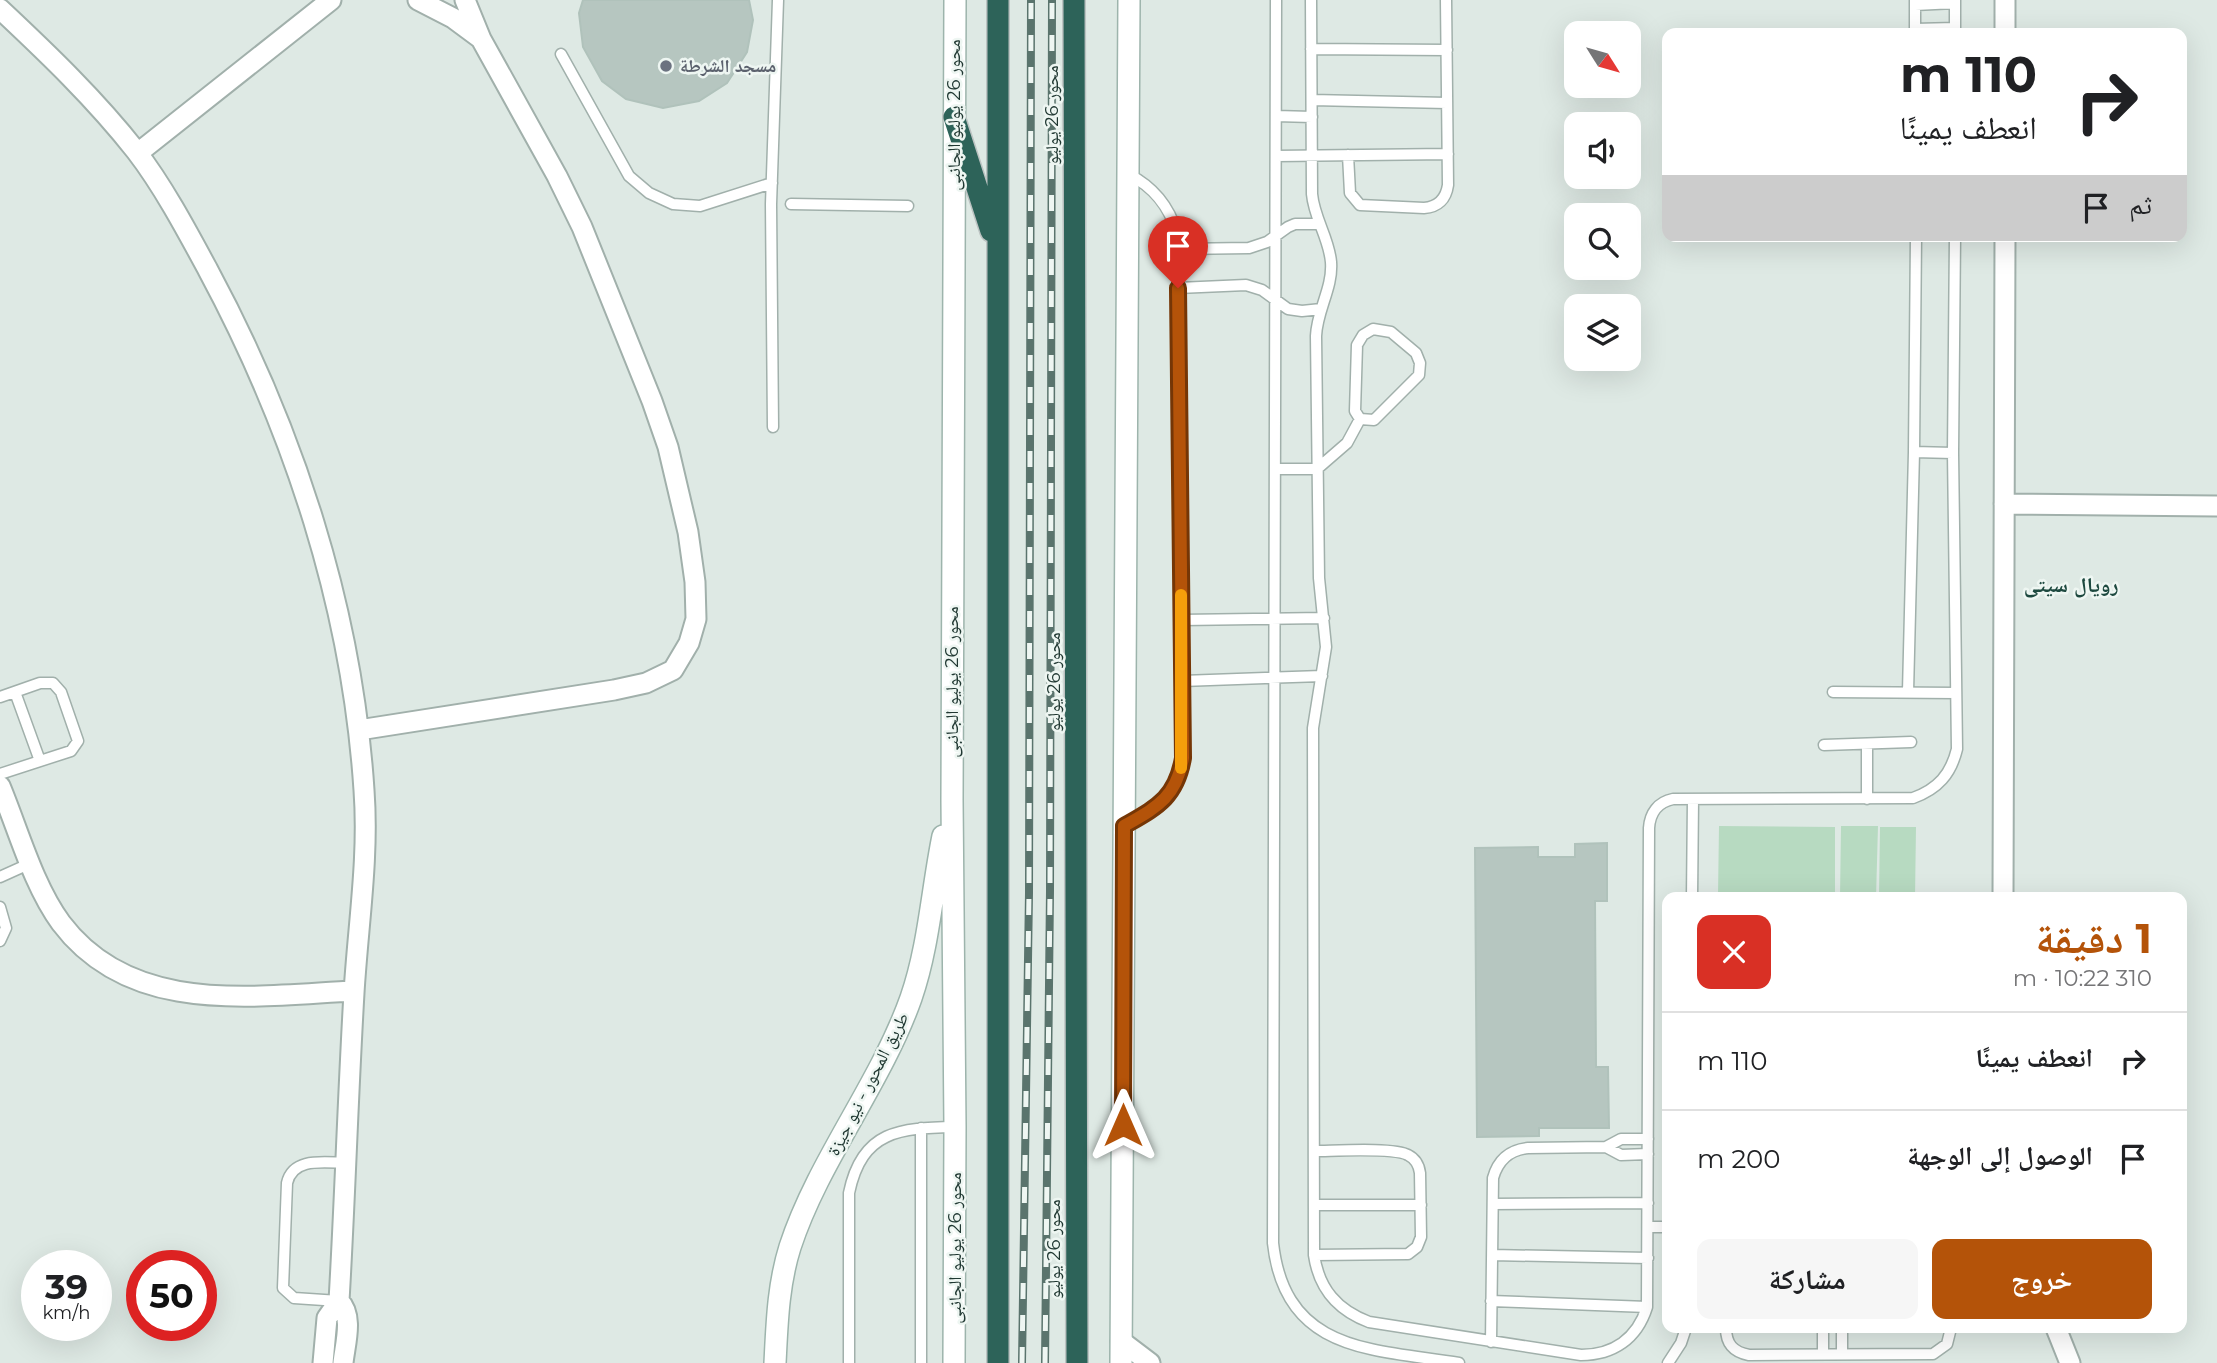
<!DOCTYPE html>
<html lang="ar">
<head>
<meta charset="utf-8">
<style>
	body { margin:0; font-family:Montserrat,"Noto Naskh Arabic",sans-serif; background:#f6f6f6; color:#202124; direction:rtl; height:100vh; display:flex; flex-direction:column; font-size:26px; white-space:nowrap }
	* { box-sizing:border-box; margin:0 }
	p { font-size:23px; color:#757577 }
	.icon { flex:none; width:38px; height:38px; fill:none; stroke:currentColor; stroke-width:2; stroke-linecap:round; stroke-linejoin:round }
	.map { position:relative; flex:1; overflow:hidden; direction:ltr }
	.panel { position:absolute; left:1662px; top:892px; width:525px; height:441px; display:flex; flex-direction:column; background:#fff; border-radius:14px; box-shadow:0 7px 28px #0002; direction:rtl }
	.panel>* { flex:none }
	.hud { position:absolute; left:1662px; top:28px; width:525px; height:214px; border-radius:14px; box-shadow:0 7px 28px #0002; direction:rtl; background:#fff; color:#202124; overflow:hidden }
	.needle { width:46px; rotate:127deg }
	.tools { position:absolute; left:1564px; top:21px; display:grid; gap:14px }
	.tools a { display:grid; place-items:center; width:77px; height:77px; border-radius:14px; background:#fff; box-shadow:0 7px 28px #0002; font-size:35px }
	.speed { position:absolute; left:21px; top:1250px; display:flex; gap:14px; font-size:35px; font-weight:700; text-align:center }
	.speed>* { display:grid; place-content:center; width:91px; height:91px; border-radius:50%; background:#fff; box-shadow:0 7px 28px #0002; line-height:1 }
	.speed small { font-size:18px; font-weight:400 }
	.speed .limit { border:10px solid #d22; background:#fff; color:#111 }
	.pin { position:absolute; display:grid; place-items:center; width:60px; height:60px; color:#fff; margin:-72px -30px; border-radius:50% 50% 50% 0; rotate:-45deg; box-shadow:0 0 7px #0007 }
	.pin .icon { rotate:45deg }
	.me { position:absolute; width:77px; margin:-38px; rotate:0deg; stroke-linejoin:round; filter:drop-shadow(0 0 5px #0008) }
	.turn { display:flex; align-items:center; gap:24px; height:147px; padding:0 35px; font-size:32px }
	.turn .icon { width:91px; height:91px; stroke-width:2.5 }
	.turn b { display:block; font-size:49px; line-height:60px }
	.then { display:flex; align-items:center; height:66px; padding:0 35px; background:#0003; gap:14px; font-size:26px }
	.round { display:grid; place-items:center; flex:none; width:74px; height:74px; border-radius:14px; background:#f6f6f6 }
	.summary { display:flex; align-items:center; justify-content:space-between; height:119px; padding:0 35px }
	h1 { font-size:42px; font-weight:700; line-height:52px; color:#b45309 }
	.button { display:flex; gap:14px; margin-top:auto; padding:14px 35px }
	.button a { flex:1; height:80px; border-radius:14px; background:#b45309; color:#fff; font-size:28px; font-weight:700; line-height:80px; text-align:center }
	.button a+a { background:#f6f6f6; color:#202124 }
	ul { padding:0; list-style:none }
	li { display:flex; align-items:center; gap:21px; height:98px; padding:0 35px; border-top:2px solid #e0e0e0 }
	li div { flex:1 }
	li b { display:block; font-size:26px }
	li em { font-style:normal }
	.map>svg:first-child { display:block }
	.green { fill:#b7dac1 }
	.building { fill:#b6c6c0; stroke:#b0c2bb; stroke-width:2 }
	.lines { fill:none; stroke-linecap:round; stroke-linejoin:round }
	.lane-casing { stroke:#a1b0ab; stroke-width:13 }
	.street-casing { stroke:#a1b0ab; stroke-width:23 }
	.secondary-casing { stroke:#9db4ac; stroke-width:24 }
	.highway-casing { stroke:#bcc3c2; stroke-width:24 }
	.lane { stroke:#fff; stroke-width:10 }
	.street { stroke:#fff; stroke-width:19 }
	.secondary { stroke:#fff; stroke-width:21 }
	.highway { stroke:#2d6359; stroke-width:21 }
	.rail-casing { stroke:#5a746d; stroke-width:8 }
	.rail { stroke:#eef6f2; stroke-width:5; stroke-dasharray:16; stroke-linecap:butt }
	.route-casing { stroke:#753606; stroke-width:18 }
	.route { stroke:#b45309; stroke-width:12 }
	.slow { stroke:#f59e0b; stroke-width:12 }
	.worship-dot { fill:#6b7280; stroke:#eef6f2; stroke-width:2.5 }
	.labels { text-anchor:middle; stroke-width:5; stroke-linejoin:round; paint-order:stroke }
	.worship-label { font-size:18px; font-weight:bold; fill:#5b616d; stroke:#eef6f2; text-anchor:start }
	.street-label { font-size:18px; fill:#203832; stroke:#eef6f2 }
	.quarter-label { font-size:21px; font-weight:bold; fill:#1d493f; stroke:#eef6f2 }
</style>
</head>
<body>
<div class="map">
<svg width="2217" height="1363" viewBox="0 0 2217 1363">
	<rect width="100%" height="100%" fill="#dee9e4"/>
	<path class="green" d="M 1719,826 L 1835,827 L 1835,895 L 1718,895 Z
		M 1841,826 L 1878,826 L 1876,898 L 1840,898 Z
		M 1880,827 L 1916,827 L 1915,898 L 1879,898 Z"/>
	<path class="building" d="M 583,0 L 749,0 L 753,20 L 747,52 L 727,83 L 699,101 L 663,108 L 626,99 L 602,81 L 583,47 L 579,13 Z
		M 1607,843 L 1607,901 L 1595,901 L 1596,1067 L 1608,1067 L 1609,1128 L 1539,1128 L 1539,1136 L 1477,1137 L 1475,848 L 1538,847 L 1538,857 L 1575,857 L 1575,844 Z"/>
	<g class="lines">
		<g class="lane-casing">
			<path id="lane" d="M 1276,0 L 1273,1243 C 1285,1353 1373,1349 1459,1363
				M 1311,0 L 1312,194 C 1314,218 1329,238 1331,262 C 1333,288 1317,310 1316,336 L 1319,578 L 1326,647 L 1313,728 L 1314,1255 C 1319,1289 1337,1310 1369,1322 L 1581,1355 C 1613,1355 1637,1339 1647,1307 L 1649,828 C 1650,813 1658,802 1673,799 L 1913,798 C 1938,789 1951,774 1957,749 L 1953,453 L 1955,236
				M 1915,1 L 1915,33
				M 1915,5 L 1955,3
				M 1915,29 L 1955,28
				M 1955,33 L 1955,0
				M 1311,49 L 1447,50
				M 561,54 L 629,176 L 649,193 L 673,204 L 700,206 L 772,183
				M 1312,100 L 1447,103
				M 1276,116 L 1312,117
				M 1348,155 L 1350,193 L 1360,205 L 1424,208 C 1438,207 1446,199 1448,185 L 1446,0
				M 1276,156 L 1448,154
				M 791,204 L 908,206
				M 1178,249 L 1249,248 L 1267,242 L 1288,227 L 1295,224 L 1319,224
				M 1178,288 L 1246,285 L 1262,290 L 1288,309 L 1302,311 L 1321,309
				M 1373,329 L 1391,332 L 1416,353 L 1420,363 L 1419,375 L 1374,420 L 1360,419 L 1355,411 L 1357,345 L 1363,335 Z
				M 773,427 L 771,204 L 778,0
				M 1914,452 L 1953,453
				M 1275,469 L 1317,469 L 1347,443 L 1360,419
				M 1181,620 L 1324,618
				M 1182,681 L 1322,676
				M 15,692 L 40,761
				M 1833,692 L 1956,693
				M 1908,692 L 1914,452 L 1916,236
				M 0,697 L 40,683 L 53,683 L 61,692 L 78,741 L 71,751 L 0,774
				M 1824,745 L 1911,742
				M 1867,799 L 1867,744
				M 1125,826 C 1157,808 1176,798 1183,758 L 1177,233 C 1169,206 1154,187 1128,174
				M 0,877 L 31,863
				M 1692,898 L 1693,799
				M 0,907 L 6,928 L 0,941
				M 921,1128 L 921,1363
				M 1606,1147 L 1621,1139 L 1648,1139
				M 1493,1204 L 1648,1203
				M 1314,1205 L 1421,1205
				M 1648,1227 L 1668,1227
				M 1314,1255 L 1408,1254 L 1417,1247 L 1421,1237 L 1420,1173 C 1419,1165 1416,1159 1408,1155 C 1394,1147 1333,1151 1314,1151
				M 1492,1255 L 1648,1258
				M 339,1301 L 294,1298 L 283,1288 L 287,1183 C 293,1156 326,1163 348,1163
				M 1491,1301 L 1647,1307
				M 1726,1328 C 1726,1344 1733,1352 1749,1355 L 1933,1354 L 1947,1344 L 1951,1328
				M 1823,1328 L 1823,1354
				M 1491,1342 L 1493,1178 C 1498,1160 1509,1150 1528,1148 L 1606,1147 L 1621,1155 L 1648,1154
				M 1842,1354 L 1842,1328
				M 849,1363 L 849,1193 C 862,1130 900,1128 955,1127
				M 1668,1363 L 1681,1343 L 1686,1328"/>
		</g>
		<g class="street-casing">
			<path id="street" d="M 418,0 L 453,18 L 480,38
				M 0,9 C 48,54 95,99 136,151 C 163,186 187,231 208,270 C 294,430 352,608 364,790 C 369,858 358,925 354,993 C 348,1095 345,1198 339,1301 L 327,1318 L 323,1363
				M 2005,33 L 2005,0
				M 138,153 L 331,0
				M 2004,504 L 2217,506
				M 359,730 L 614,690 L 646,683 L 673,670 L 689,643 L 696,619 L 695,582 L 688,532 L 668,447 L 652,401 L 582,227 L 557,176 L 481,39 L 465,0
				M 0,786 C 18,829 33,885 61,923 C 131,1016 252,996 354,991
				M 2003,898 L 2005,236
				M 339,1301 C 354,1316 345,1344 343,1363
				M 2056,1328 L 2070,1363
				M 1121,1341 L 1150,1363"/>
		</g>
		<g class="secondary-casing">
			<path id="secondary" d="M 775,1363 C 777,1324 778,1285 790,1247 C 818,1161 881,1083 911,998 C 929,946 932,890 943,836
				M 954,1363 L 955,1127 L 952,800 L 955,0
				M 1121,1363 L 1129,0"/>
		</g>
		<g class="highway-casing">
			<path id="highway" d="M 1074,0 L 1077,1363
				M 954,117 L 991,231
				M 998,1363 L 998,0"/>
		</g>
		<use href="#lane" class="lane"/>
		<use href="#street" class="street"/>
		<use href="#secondary" class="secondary"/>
		<use href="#highway" class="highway"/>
		<g class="rail-casing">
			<path id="rail" d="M 1022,1363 L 1029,893 L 1031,0
				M 1045,1363 L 1050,891 L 1052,0"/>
		</g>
		<use href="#rail" class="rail"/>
	</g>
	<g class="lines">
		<g class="route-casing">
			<path id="route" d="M 1123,1125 L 1124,826 C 1157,807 1176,798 1183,758 L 1178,288"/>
		</g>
		<use href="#route" class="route"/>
		<path class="slow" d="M 1181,595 L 1181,768"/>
	</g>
	<circle class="worship-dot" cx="666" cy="66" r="7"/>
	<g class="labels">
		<g class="worship-label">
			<text x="680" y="72">مسجد الشرطة</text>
		</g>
		<g class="street-label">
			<text transform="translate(954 115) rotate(-90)" y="6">محور 26 يوليو الجانبى</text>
			<text transform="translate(1052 115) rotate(-90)" y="6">محور 26 يوليو</text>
			<text transform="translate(952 682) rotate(-90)" y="6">محور 26 يوليو الجانبى</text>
			<text transform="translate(1054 682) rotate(-90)" y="6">محور 26 يوليو</text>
			<text transform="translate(868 1084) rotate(-63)" y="6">طريق المحور - نيو جيزة</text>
			<text transform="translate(955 1248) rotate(-90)" y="6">محور 26 يوليو الجانبى</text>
			<text transform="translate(1054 1249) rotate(-90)" y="6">محور 26 يوليو</text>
		</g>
		<g class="quarter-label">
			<text x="2071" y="592">رويال سيتى</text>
		</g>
	</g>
</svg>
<div class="tools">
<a><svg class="needle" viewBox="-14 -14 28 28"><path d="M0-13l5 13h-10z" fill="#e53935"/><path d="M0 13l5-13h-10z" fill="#757577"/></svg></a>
<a><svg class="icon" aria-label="sound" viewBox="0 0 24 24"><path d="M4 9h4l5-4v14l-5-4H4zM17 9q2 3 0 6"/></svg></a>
<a><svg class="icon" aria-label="search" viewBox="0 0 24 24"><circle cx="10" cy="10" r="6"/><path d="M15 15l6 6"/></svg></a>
<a><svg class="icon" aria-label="layers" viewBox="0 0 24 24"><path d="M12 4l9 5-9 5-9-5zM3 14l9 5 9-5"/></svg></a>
</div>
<div class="speed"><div>39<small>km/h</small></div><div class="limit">50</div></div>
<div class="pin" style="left:1178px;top:288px;background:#d93025"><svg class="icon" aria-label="arrive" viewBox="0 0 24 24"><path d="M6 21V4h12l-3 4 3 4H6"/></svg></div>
<svg class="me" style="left:1123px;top:1125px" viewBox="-20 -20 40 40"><path d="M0-17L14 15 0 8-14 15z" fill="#b45309" stroke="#fff" stroke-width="4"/></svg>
<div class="hud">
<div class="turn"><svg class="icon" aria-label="right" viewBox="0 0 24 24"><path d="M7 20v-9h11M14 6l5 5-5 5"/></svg><div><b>110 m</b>انعطف يمينًا</div></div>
<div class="then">ثم<svg class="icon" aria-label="arrive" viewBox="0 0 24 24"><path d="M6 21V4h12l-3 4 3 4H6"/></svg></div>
</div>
<section class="panel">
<div class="summary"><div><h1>1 دقيقة</h1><p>310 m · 10:22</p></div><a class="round" style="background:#d93025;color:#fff"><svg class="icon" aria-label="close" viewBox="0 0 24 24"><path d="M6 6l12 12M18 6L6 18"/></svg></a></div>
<ul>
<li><svg class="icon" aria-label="right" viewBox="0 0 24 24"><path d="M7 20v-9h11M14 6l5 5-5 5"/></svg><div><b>انعطف يمينًا</b></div><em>110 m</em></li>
<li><svg class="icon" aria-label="arrive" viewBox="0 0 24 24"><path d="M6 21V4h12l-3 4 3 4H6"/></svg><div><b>الوصول إلى الوجهة</b></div><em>200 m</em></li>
</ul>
<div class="button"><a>خروج</a><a>مشاركة</a></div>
</section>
</div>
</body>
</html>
